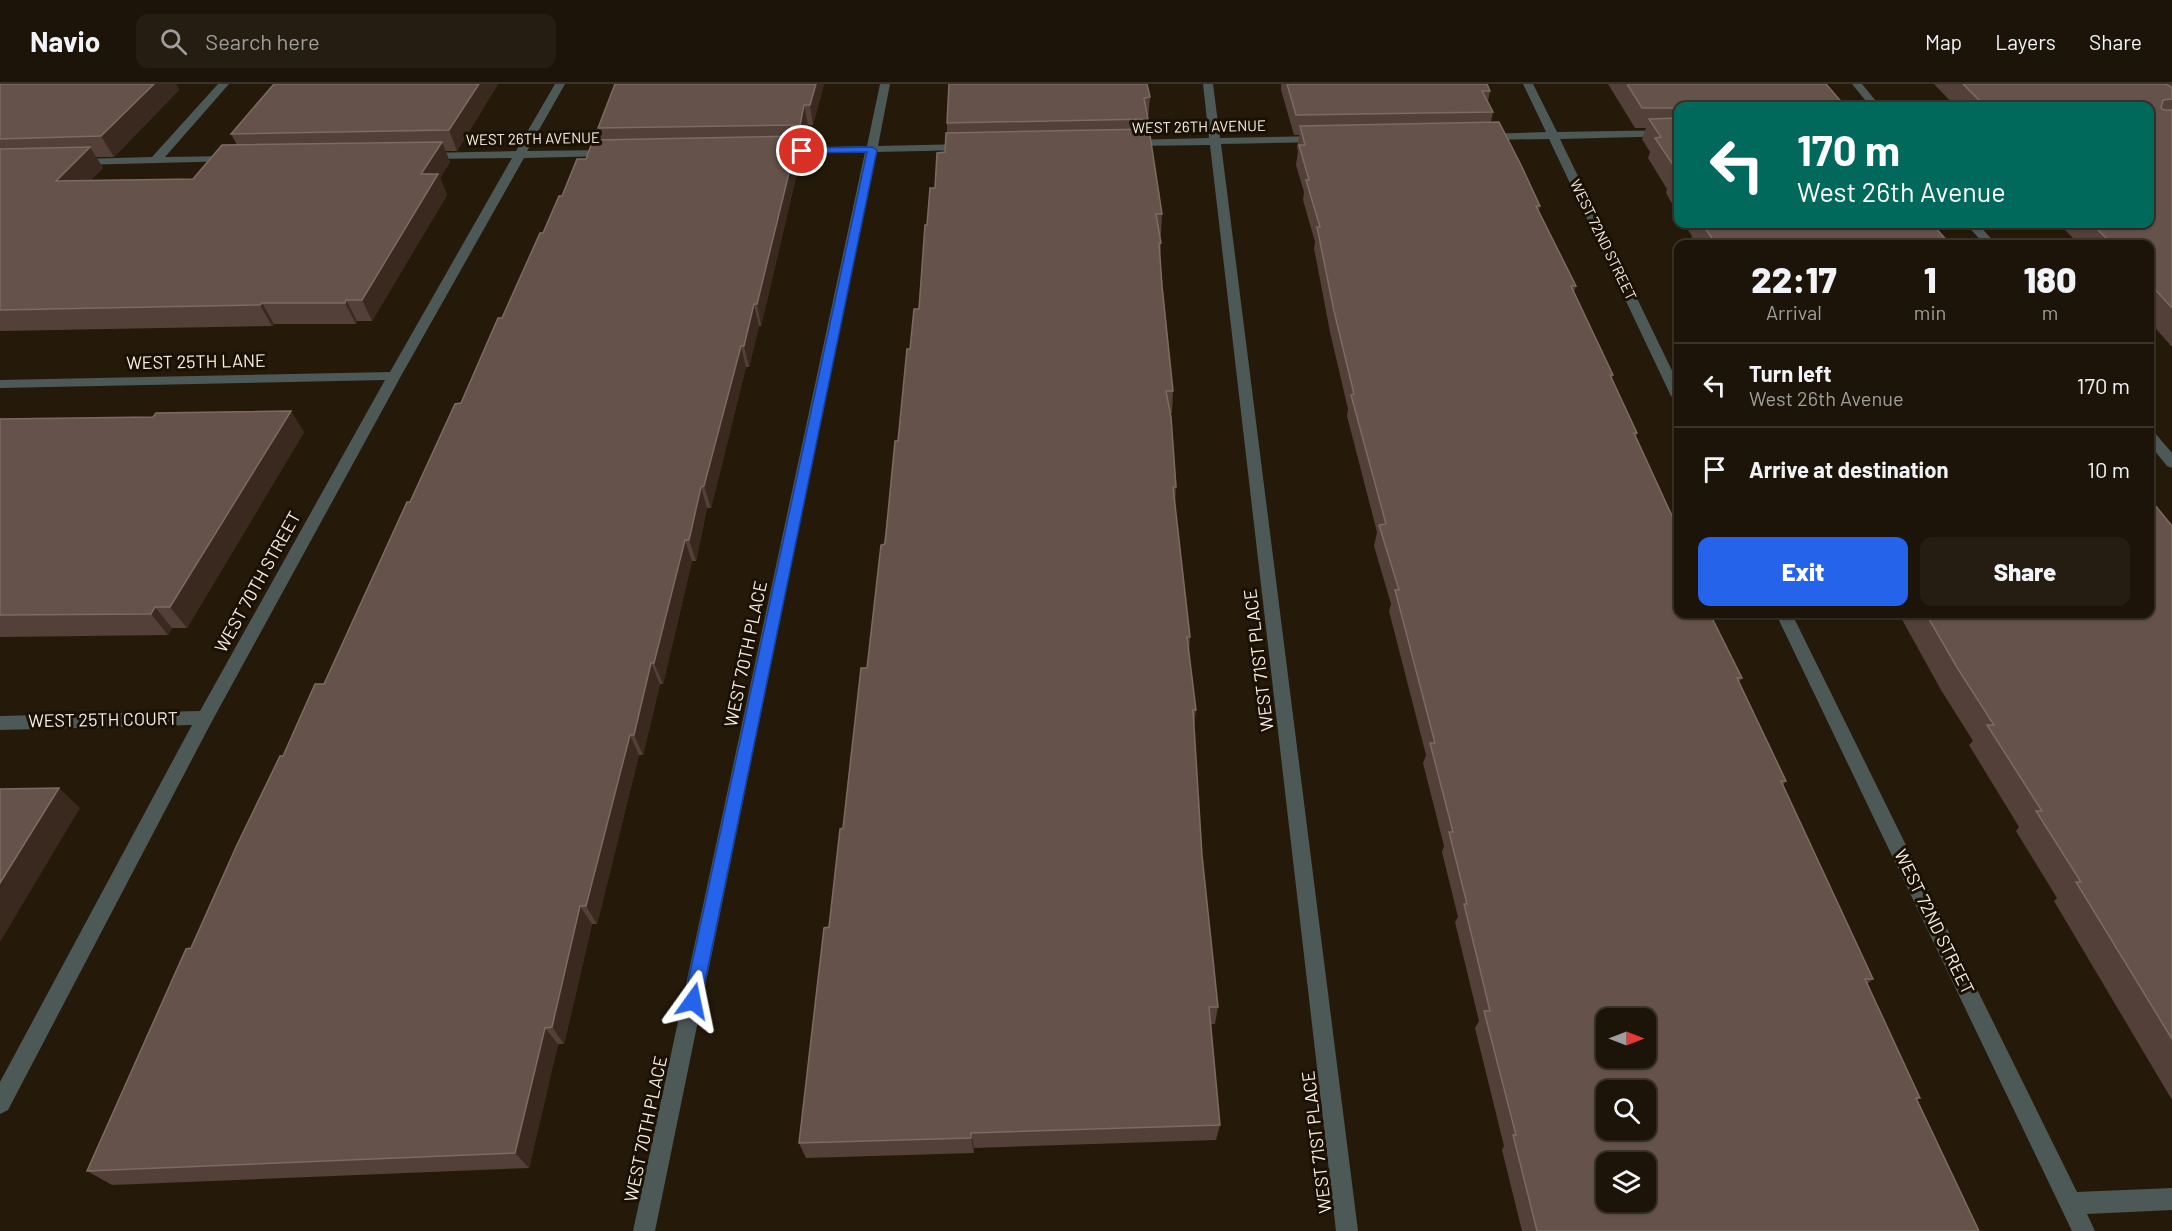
<!DOCTYPE html>
<html lang="en">
<head>
<meta charset="utf-8">
<style>
	body { margin:0; font-family:Barlow,sans-serif; background:#251d12; color:#f1f3f6; height:100vh; display:flex; flex-direction:column; font-size:22px; white-space:nowrap }
	* { box-sizing:border-box; margin:0 }
	p { font-size:20px; color:#a09e9c }
	.icon { flex:none; width:33px; height:33px; fill:none; stroke:currentColor; stroke-width:2; stroke-linecap:round; stroke-linejoin:round }
	.map { position:relative; flex:1; overflow:hidden }
	.details { position:absolute; left:1674px; top:156px; width:480px; height:378px; display:flex; flex-direction:column; background:#1c1408; border-radius:12px; box-shadow:0 2px 4px #0004,0 0 0 2px #3a3329 }
	.details>* { flex:none }
	.banner { position:absolute; left:1674px; top:18px; width:480px; height:126px; border-radius:12px; box-shadow:0 2px 4px #0004,0 0 0 2px #3a3329; background:#00695c; color:#fff; overflow:hidden }
	.needle { width:39px; rotate:90deg }
	.controls { position:absolute; left:1596px; top:924px; display:grid; gap:12px }
	.controls a { display:grid; place-items:center; width:60px; height:60px; border-radius:12px; background:#1c1408; box-shadow:0 2px 4px #0004,0 0 0 2px #3a3329; font-size:30px }
	.pin { position:absolute; display:grid; place-items:center; width:51px; height:51px; color:#fff; margin:-26px; border:3px solid #fff; border-radius:50%; box-shadow:0 2px 6px #0007 }
	.me { position:absolute; width:66px; margin:-33px; rotate:12deg; stroke-linejoin:round; filter:drop-shadow(0 0 4px #0008) }
	.turn { display:flex; align-items:center; gap:21px; height:126px; padding:0 24px; font-size:27px }
	.turn .icon { width:78px; height:78px; stroke-width:2.5 }
	.turn b { display:block; font-size:42px; line-height:51px }
	.eta { display:flex; justify-content:space-evenly; align-items:center; height:102px; text-align:center }
	.eta b { font-size:36px; font-weight:800; line-height:42px }
	.cta { display:flex; gap:12px; margin-top:auto; padding:12px 24px }
	.cta a { flex:1; height:69px; border-radius:12px; background:#2563eb; color:#fff; font-size:24px; font-weight:800; line-height:69px; text-align:center }
	.cta a+a { background:#251d12; color:#f1f3f6 }
	ul { padding:0; list-style:none }
	li { display:flex; align-items:center; gap:18px; height:84px; padding:0 24px; border-top:2px solid #3a3329 }
	li div { flex:1 }
	li b { display:block; font-size:22px }
	li em { font-style:normal }
	header { display:flex; align-items:center; gap:36px; box-sizing:border-box; height:84px; padding:0 30px; background:#1c1408; border-bottom:2px solid #3a3329 }
	header strong { font-size:28px }
	nav { display:flex; gap:33px; margin-inline-start:auto; font-size:21px }
	.search { width:420px; height:54px; background:#251d12; display:flex; align-items:center; gap:15px; box-sizing:border-box; padding:0 21px; border-radius:12px; color:#a09e9c; font-size:22px }
	.map>svg:first-child { display:block }
	.lines { fill:none; stroke-linecap:round; stroke-linejoin:round }
	.minor { fill:#4d5957; fill-rule:evenodd }
	.wall { fill:#534038 }
	.shaded-wall { fill:#39291e }
	.building { fill:#65534b; stroke:#7c6b63; stroke-width:1.5; fill-rule:evenodd }
	.route { fill:#2563eb; stroke:#184099; stroke-width:1.5 }
	.labels { text-anchor:middle; stroke-width:6; stroke-linejoin:round; paint-order:stroke }
	.far-street-label { font-size:15px; fill:#f7efe5; stroke:#1b1103 }
	.street-label { font-size:18px; fill:#f7efe5; stroke:#1b1103 }
</style>
</head>
<body>
<header>
<strong>Navio</strong>
<div class="search"><svg class="icon" aria-label="search" viewBox="0 0 24 24"><circle cx="10" cy="10" r="6"/><path d="M15 15l6 6"/></svg>Search here</div>
<nav><a>Map</a><a>Layers</a><a>Share</a></nav>
</header>
<div class="map">
<svg width="2172" height="1147" viewBox="0 0 2172 1147">
	<rect width="100%" height="100%" fill="#251a0a"/>
	<g class="lines">
		<path class="minor" d="M 218,0 L 229,0 L 165,73 L 232,72 L 236,73 L 236,77 L 78,81 L 72,78 L 78,75 L 152,73 Z
			M 555,0 L 565,0 L 527,67 L 610,66 L 616,69 L 610,72 L 524,74 L 401,292 L 211,639 L 8,1026 L 0,1030 L 0,998 L 192,641 L 0,646 L 0,632 L 200,627 L 385,296 L 0,304 L 0,296 L 390,288 L 512,74 L 426,75 L 420,72 L 426,69 L 516,67 Z
			M 880,0 L 890,0 L 878,62 L 967,60 L 972,63 L 967,66 L 876,68 L 655,1147 L 633,1147 L 865,68 L 780,70 L 774,67 L 780,64 L 867,62 Z
			M 1203,0 L 1213,0 L 1220,54 L 1321,52 L 1326,55 L 1321,58 L 1221,60 L 1358,1147 L 1336,1147 L 1210,61 L 1130,62 L 1125,59 L 1130,56 L 1209,54 Z
			M 1523,0 L 1533,0 L 1557,48 L 1678,46 L 1678,52 L 1560,55 L 1678,299 L 1678,316 L 1671,312 L 1549,55 L 1484,56 L 1479,53 L 1484,50 L 1546,48 Z
			M 1852,0 L 1862,0 L 1880,22 L 1870,22 Z
			M 1966,140 L 1978,140 L 1996,160 L 1984,160 Z
			M 2150,347 L 2155,349 L 2172,369 L 2172,384 L 2167,382 L 2150,361 Z
			M 1776,530 L 1792,530 L 2077,1108 L 2172,1104 L 2172,1126 L 2087,1130 L 2095,1147 L 2072,1147 Z"/>
	</g>
	<path class="wall" d="M 0,0 L 176,0 L 179,6 L 114,73 L 96,73 L 103,84 L 90,96 L 193,95 L 237,61 L 231,50 L 498,0 L 457,67 L 445,67 L 450,78 L 440,94 L 447,111 L 372,237 L 357,237 L 356,240 L 274,240 L 272,242 L 0,247 Z
		M 824,0 L 813,41 L 808,41 L 803,62 L 799,62 L 801,72 L 761,242 L 759,242 L 749,283 L 746,283 L 711,424 L 707,424 L 696,477 L 692,477 L 663,600 L 660,600 L 643,671 L 639,671 L 597,840 L 592,840 L 564,960 L 558,960 L 529,1084 L 112,1101 L 87,1087 L 283,672 L 324,600 L 410,418 L 461,319 L 543,149 L 562,112 L 586,75 L 601,55 L 598,44 Z
		M 949,0 L 1150,13 L 1147,45 L 1162,130 L 1161,151 L 1160,151 L 1161,159 L 1160,174 L 1173,307 L 1172,329 L 1170,329 L 1176,403 L 1175,421 L 1190,553 L 1189,569 L 1196,626 L 1194,643 L 1202,771 L 1218,923 L 1215,940 L 1211,940 L 1220,1041 L 1216,1056 L 974,1064 L 974,1069 L 806,1074 L 799,1059 L 843,744 L 867,584 L 910,265 L 919,225 L 927,141 L 935,104 L 945,68 L 947,49 L 947,39 Z
		M 1281,0 L 1487,0 L 1490,7 L 1488,17 L 1493,28 L 1491,38 L 1540,122 L 1539,127 L 1576,202 L 1574,208 L 1613,291 L 1612,295 L 1637,349 L 1636,352 L 1678,530 L 1742,594 L 1739,598 L 1786,697 L 1783,701 L 1873,895 L 1867,900 L 1920,1014 L 1917,1016 L 1979,1147 L 1522,1147 L 1502,1066 L 1504,1062 L 1475,944 L 1479,937 L 1455,838 L 1458,833 L 1442,768 L 1444,762 L 1423,679 L 1426,671 L 1389,527 L 1391,520 L 1374,462 L 1377,448 L 1347,332 L 1348,325 L 1330,248 L 1314,164 L 1315,158 L 1303,116 L 1304,108 L 1296,81 L 1298,67 L 1297,63 L 1299,51 L 1294,51 L 1281,6 Z
		M 1608,0 L 1826,0 L 1678,22 L 1678,130 L 1666,109 L 1667,105 L 1648,74 L 1650,68 L 1642,55 L 1646,44 L 1635,44 Z
		M 1934,0 L 2172,0 L 2172,263 L 2150,238 L 2150,160 L 2079,160 L 2059,140 L 2150,140 L 2150,22 L 1955,22 Z
		M 1684,140 L 1936,140 L 1937,141 L 1935,143 L 1950,160 L 1694,160 L 1691,156 L 1692,152 Z
		M 0,335 L 304,348 L 187,544 L 172,544 L 168,551 L 0,553 Z
		M 2172,442 L 2172,1016 L 2054,817 L 2057,814 L 2016,747 L 2019,743 L 1969,661 L 1973,657 L 1941,606 L 1899,530 L 2150,530 Z"/>
	<path class="shaded-wall" d="M 154,0 L 176,0 L 179,6 L 114,73 L 101,52 Z
		M 479,0 L 498,0 L 457,67 L 449,46 Z
		M 816,0 L 824,0 L 813,41 L 810,21 Z
		M 804,21 L 808,41 L 803,62 L 800,41 Z
		M 798,52 L 801,72 L 761,242 L 757,220 Z
		M 442,58 L 450,78 L 440,94 L 447,111 L 372,237 L 362,216 L 421,90 Z
		M 90,63 L 103,84 L 70,118 L 56,97 Z
		M 346,216 L 357,237 L 356,240 L 345,219 Z
		M 262,219 L 274,240 L 272,242 L 260,221 Z
		M 754,220 L 759,242 L 749,283 L 744,262 Z
		M 741,262 L 746,283 L 711,424 L 704,402 Z
		M 291,327 L 304,348 L 187,544 L 170,523 Z
		M 701,403 L 707,424 L 696,477 L 689,456 Z
		M 685,456 L 692,477 L 663,600 L 654,579 Z
		M 155,523 L 172,544 L 168,551 L 151,530 Z
		M 651,579 L 660,600 L 643,671 L 634,651 Z
		M 630,651 L 639,671 L 597,840 L 586,822 Z
		M 59,704 L 80,724 L 0,858 L 0,799 Z
		M 580,822 L 592,840 L 564,960 L 552,943 Z
		M 545,944 L 558,960 L 529,1084 L 515,1069 Z
		M 971,1049 L 974,1064 L 974,1069 L 971,1054 Z"/>
	<path class="building" d="M 0,0 L 154,0 L 101,52 L 0,55 Z
		M 274,0 L 479,0 L 449,46 L 231,50 Z
		M 615,0 L 816,0 L 810,21 L 804,21 L 800,41 L 598,44 Z
		M 949,0 L 1147,0 L 1150,13 L 1144,14 L 1148,35 L 947,39 Z
		M 1287,0 L 1487,0 L 1490,7 L 1482,7 L 1493,28 L 1296,31 Z
		M 1627,0 L 1826,0 L 1845,22 L 1678,22 L 1678,24 L 1642,24 Z
		M 1963,0 L 2166,0 L 2172,4 L 2172,15 L 2163,16 L 2161,24 L 2164,26 L 2172,26 L 2172,224 L 2150,200 L 2150,160 L 2112,160 L 2092,140 L 2150,140 L 2150,22 L 1985,22 Z
		M 1678,34 L 1678,96 L 1674,88 L 1678,88 L 1655,54 L 1661,53 L 1649,35 Z
		M 1499,38 L 1521,81 L 1540,122 L 1536,122 L 1576,202 L 1571,202 L 1613,291 L 1610,291 L 1637,349 L 1634,349 L 1678,445 L 1678,530 L 1710,530 L 1742,594 L 1737,594 L 1786,697 L 1781,697 L 1873,895 L 1865,895 L 1920,1014 L 1916,1014 L 1979,1147 L 1537,1147 L 1513,1051 L 1516,1051 L 1484,927 L 1490,927 L 1464,820 L 1467,820 L 1449,748 L 1453,748 L 1430,659 L 1435,659 L 1395,506 L 1399,506 L 1379,441 L 1386,440 L 1351,311 L 1354,310 L 1334,227 L 1317,143 L 1320,143 L 1306,96 L 1309,96 L 1299,61 L 1305,61 L 1300,42 ZM 1606,934 L 1646,934 L 1646,974 L 1606,974 ZM 1606,1006 L 1646,1006 L 1646,1046 L 1606,1046 ZM 1606,1078 L 1646,1078 L 1646,1118 L 1606,1118 Z
		M 1149,45 L 1162,130 L 1156,130 L 1161,159 L 1159,159 L 1162,202 L 1173,307 L 1166,307 L 1171,333 L 1176,403 L 1173,403 L 1190,553 L 1187,553 L 1196,626 L 1193,626 L 1202,771 L 1218,923 L 1209,923 L 1220,1041 L 971,1049 L 971,1054 L 799,1059 L 824,844 L 829,843 L 840,745 L 843,744 L 861,584 L 867,584 L 881,461 L 885,460 L 895,357 L 898,357 L 907,265 L 910,265 L 914,225 L 919,225 L 925,141 L 927,141 L 930,104 L 935,104 L 937,69 L 945,68 L 946,49 Z
		M 798,52 L 757,220 L 754,220 L 744,262 L 741,262 L 704,402 L 701,403 L 689,456 L 685,456 L 654,579 L 651,579 L 634,651 L 630,651 L 586,822 L 580,822 L 552,943 L 545,944 L 515,1069 L 87,1087 L 186,865 L 191,864 L 236,763 L 280,672 L 283,672 L 315,600 L 324,600 L 407,418 L 410,418 L 455,320 L 461,319 L 498,234 L 502,234 L 540,149 L 543,149 L 559,112 L 562,112 L 577,75 L 586,75 L 593,56 Z
		M 442,58 L 421,90 L 438,90 L 362,216 L 346,216 L 345,219 L 262,219 L 260,221 L 0,226 L 0,65 L 90,63 L 56,97 L 193,95 L 222,61 Z
		M 1702,140 L 1936,140 L 1937,141 L 1933,141 L 1950,160 L 1716,160 Z
		M 291,327 L 170,523 L 155,523 L 151,530 L 0,531 L 0,335 L 153,333 L 156,329 Z
		M 2150,415 L 2172,442 L 2172,955 L 2076,798 L 2081,798 L 2036,727 L 2042,727 L 1987,641 L 1994,641 L 1958,585 L 1926,530 L 2150,530 Z
		M 59,704 L 0,799 L 0,705 Z"/>
	<path class="route" d="M 872,63 L 877,66 L 701,917 L 699,923 L 693,925 L 687,923 L 684,917 L 867,68 L 802,69 L 797,67 L 802,64 Z"/>
	<g class="labels">
		<g class="far-street-label">
			<text transform="translate(1199 43) rotate(-1)" y="5">WEST 26TH AVENUE</text>
			<text transform="translate(533 55) rotate(-1)" y="5">WEST 26TH AVENUE</text>
			<text transform="translate(1603 156) rotate(64)" y="5">WEST 72ND STREET</text>
		</g>
		<g class="street-label">
			<text transform="translate(196 278) rotate(-1)" y="6">WEST 25TH LANE</text>
			<text transform="translate(258 498) rotate(-61)" y="6">WEST 70TH STREET</text>
			<text transform="translate(746 570) rotate(-78)" y="6">WEST 70TH PLACE</text>
			<text transform="translate(1259 576) rotate(-97)" y="6">WEST 71ST PLACE</text>
			<text transform="translate(103 636) rotate(-1)" y="6">WEST 25TH COURT</text>
			<text transform="translate(1934 838) rotate(64)" y="6">WEST 72ND STREET</text>
			<text transform="translate(646 1045) rotate(-78)" y="6">WEST 70TH PLACE</text>
			<text transform="translate(1317 1058) rotate(-97)" y="6">WEST 71ST PLACE</text>
		</g>
	</g>
</svg>
<div class="controls">
<a><svg class="needle" viewBox="-14 -14 28 28"><path d="M0-13l5 13h-10z" fill="#e53935"/><path d="M0 13l5-13h-10z" fill="#a09e9c"/></svg></a>
<a><svg class="icon" aria-label="search" viewBox="0 0 24 24"><circle cx="10" cy="10" r="6"/><path d="M15 15l6 6"/></svg></a>
<a><svg class="icon" aria-label="layers" viewBox="0 0 24 24"><path d="M12 4l9 5-9 5-9-5zM3 14l9 5 9-5"/></svg></a>
</div>
<div class="pin" style="left:802px;top:67px;background:#d93025"><svg class="icon" aria-label="arrive" viewBox="0 0 24 24"><path d="M6 21V4h12l-3 4 3 4H6"/></svg></div>
<svg class="me" style="left:693px;top:917px" viewBox="-20 -20 40 40"><path d="M0-17L14 15 0 8-14 15z" fill="#2563eb" stroke="#fff" stroke-width="4"/></svg>
<div class="banner">
<div class="turn"><svg class="icon" aria-label="left" viewBox="0 0 24 24"><path d="M17 20v-9H6M10 6l-5 5 5 5"/></svg><div><b>170 m</b>West 26th Avenue</div></div>
</div>
<section class="details">
<div class="eta">
<div><b>22:17</b><p>Arrival</p></div>
<div><b>1</b><p>min</p></div>
<div><b>180</b><p>m</p></div>
</div>
<ul>
<li><svg class="icon" aria-label="left" viewBox="0 0 24 24"><path d="M17 20v-9H6M10 6l-5 5 5 5"/></svg><div><b>Turn left</b><p>West 26th Avenue</p></div><em>170 m</em></li>
<li><svg class="icon" aria-label="arrive" viewBox="0 0 24 24"><path d="M6 21V4h12l-3 4 3 4H6"/></svg><div><b>Arrive at destination</b></div><em>10 m</em></li>
</ul>
<div class="cta"><a>Exit</a><a>Share</a></div>
</section>
</div>
</body>
</html>
